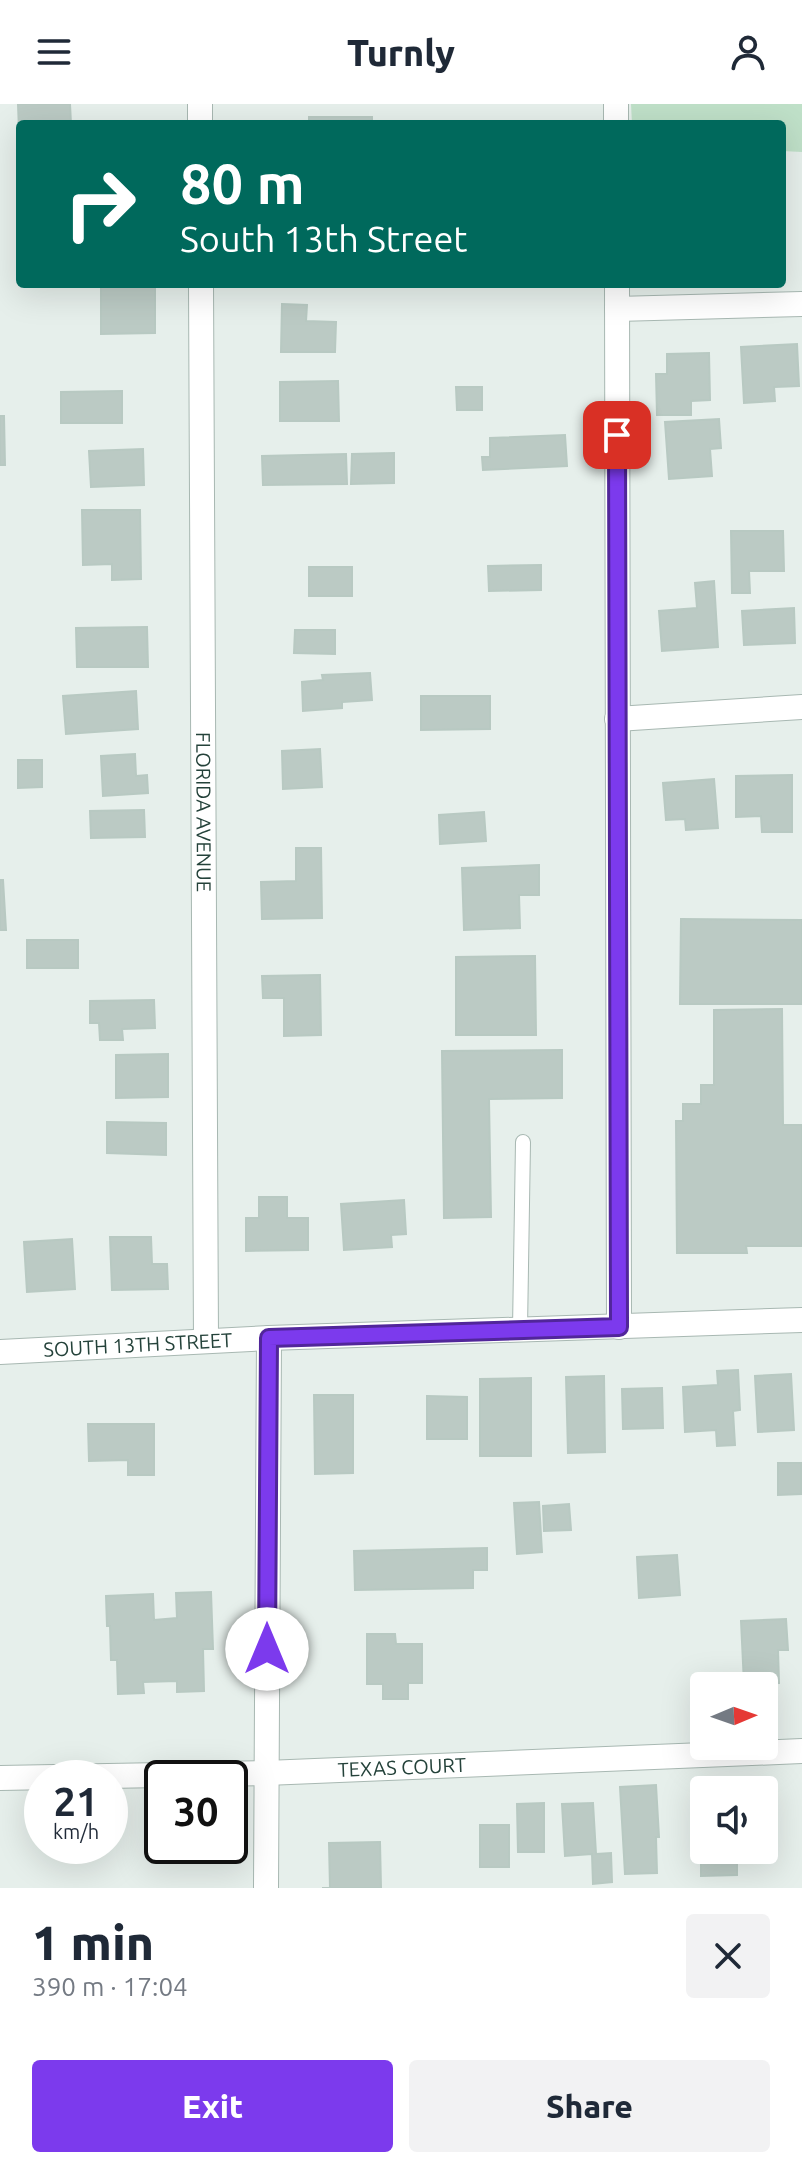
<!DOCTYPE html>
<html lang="en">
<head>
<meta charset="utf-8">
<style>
	body { margin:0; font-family:Ubuntu,sans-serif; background:#f2f2f3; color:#1f2937; height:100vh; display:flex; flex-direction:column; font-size:30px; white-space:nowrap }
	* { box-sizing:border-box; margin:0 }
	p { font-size:26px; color:#747a83 }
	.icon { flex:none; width:44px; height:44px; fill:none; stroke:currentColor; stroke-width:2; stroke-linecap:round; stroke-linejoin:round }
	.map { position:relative; height:1784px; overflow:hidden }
	.sheet { display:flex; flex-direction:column; background:#fff; flex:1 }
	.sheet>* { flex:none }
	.hud { position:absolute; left:16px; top:16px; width:770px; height:168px; border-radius:8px; box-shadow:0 8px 32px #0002; background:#00695c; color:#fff; overflow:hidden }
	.needle { width:52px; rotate:88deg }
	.tools { position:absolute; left:690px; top:1568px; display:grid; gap:16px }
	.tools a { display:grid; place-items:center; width:88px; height:88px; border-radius:8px; background:#fff; box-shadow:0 8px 32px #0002; font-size:40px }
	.speed { position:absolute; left:24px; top:1656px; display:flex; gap:16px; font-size:40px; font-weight:700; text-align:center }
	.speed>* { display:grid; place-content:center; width:104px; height:104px; border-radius:50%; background:#fff; box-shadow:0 8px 32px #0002; line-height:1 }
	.speed small { font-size:20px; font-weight:400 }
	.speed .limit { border:4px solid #111; border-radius:12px; background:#fff; color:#111 }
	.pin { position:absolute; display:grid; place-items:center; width:68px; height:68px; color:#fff; margin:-34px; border-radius:16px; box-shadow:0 4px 12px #0006 }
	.me { position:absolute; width:88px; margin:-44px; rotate:0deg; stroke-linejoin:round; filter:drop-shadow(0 0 6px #0008) }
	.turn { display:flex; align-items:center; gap:28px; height:168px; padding:0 32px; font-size:36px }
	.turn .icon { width:104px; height:104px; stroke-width:2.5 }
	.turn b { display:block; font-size:56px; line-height:68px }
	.round { display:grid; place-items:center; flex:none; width:84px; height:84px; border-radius:8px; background:#f2f2f3 }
	.head { display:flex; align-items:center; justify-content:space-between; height:136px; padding:0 32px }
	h1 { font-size:48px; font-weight:800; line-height:60px }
	.button { display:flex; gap:16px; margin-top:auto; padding:16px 32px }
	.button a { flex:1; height:92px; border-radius:8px; background:#7c3aed; color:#fff; font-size:32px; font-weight:800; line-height:92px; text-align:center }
	.button a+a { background:#f2f2f3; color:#1f2937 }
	header { display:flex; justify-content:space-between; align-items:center; height:104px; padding:0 32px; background:#fff; font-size:36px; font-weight:800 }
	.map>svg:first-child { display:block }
	.green { fill:#bfe0c8 }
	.building { fill:#bbcac4; stroke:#b8c9c2; stroke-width:2 }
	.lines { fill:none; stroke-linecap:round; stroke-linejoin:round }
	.service-casing { stroke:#a8b8b2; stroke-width:16 }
	.minor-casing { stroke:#a8b8b2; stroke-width:26 }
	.tertiary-casing { stroke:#a8b8b2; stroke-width:26 }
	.service { stroke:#fff; stroke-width:14 }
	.minor { stroke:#fff; stroke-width:24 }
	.tertiary { stroke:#fff; stroke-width:24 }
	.route-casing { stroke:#51269a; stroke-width:20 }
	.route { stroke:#7c3aed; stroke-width:14 }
	.labels { text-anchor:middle; stroke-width:7; stroke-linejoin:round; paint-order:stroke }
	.street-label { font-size:20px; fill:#24423a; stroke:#f7fbf9 }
</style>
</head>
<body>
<header><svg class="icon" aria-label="menu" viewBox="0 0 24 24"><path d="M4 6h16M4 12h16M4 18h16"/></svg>Turnly<svg class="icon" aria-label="person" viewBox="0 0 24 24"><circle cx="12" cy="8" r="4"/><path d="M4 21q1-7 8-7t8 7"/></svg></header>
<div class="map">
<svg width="802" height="1784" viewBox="0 0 802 1784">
	<rect width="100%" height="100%" fill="#e6efeb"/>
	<path class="green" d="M 631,0 L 802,0 L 802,48 L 782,47 L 782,20 L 632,20 Z"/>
	<path class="building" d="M 18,0 L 70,0 L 71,20 L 20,20 L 19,27 Z
		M 309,13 L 372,13 L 372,20 L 309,20 Z
		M 101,180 L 155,180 L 155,229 L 101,230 Z
		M 282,200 L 307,201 L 306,217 L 336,218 L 335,248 L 281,248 Z
		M 797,240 L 799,282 L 774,283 L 775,297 L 744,299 L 741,243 Z
		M 709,249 L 710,296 L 691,297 L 691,311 L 657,311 L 656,270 L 667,270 L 667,250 Z
		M 338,277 L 339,317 L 280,317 L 280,278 Z
		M 456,283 L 482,283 L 482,306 L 457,306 Z
		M 122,287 L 122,319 L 61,319 L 61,288 Z
		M 0,312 L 4,312 L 5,361 L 0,361 Z
		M 719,315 L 721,344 L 710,345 L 712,372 L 669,375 L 665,318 Z
		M 565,331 L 567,362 L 483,366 L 482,353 L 490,353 L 490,334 Z
		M 143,345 L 144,381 L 91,383 L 89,347 Z
		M 394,349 L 394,379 L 351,380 L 352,350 Z
		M 346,350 L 347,380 L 263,381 L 262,352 Z
		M 82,406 L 140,406 L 141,475 L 112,476 L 112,460 L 83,461 Z
		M 731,427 L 783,427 L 784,467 L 749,467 L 750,489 L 732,489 Z
		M 541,461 L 541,486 L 489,487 L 488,462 Z
		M 309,463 L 352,463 L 352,492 L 309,492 Z
		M 714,477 L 718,543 L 662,547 L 659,507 L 697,504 L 695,479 Z
		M 794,504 L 795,539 L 744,541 L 742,507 Z
		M 147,523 L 148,563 L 77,563 L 76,524 Z
		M 295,526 L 335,526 L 335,550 L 294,549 Z
		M 370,569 L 372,596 L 342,598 L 342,604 L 303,607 L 302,578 L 323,576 L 322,571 Z
		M 136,587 L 138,625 L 66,630 L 63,592 Z
		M 421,592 L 490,592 L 490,625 L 421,626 Z
		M 320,645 L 322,683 L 283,685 L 282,647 Z
		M 135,650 L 136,672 L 147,671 L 148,689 L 103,692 L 101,652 Z
		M 18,656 L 42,656 L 42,683 L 18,684 Z
		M 792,671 L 792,728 L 762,728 L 761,712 L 736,713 L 736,672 Z
		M 714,675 L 718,724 L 686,726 L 685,715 L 666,716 L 663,679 Z
		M 144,706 L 145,733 L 91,734 L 90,707 Z
		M 484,708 L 486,737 L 440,740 L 439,711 Z
		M 296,744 L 321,744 L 322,814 L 262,815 L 261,778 L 296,777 Z
		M 539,761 L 539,791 L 519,791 L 520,824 L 464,826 L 462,764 Z
		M 0,776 L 3,776 L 6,826 L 0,826 Z
		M 681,815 L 802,816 L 802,900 L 680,900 Z
		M 27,836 L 78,836 L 78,864 L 27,864 Z
		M 535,852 L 536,931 L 456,931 L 456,853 Z
		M 320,871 L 321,931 L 284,932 L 284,894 L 263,894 L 262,872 Z
		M 154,896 L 155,924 L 122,925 L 123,936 L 100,936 L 99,919 L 90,919 L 90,897 Z
		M 782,905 L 783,1021 L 802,1021 L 802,1142 L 746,1142 L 747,1149 L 677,1149 L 676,1017 L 683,1017 L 683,1000 L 701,1000 L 701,981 L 714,981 L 714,906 Z
		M 562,946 L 562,994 L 489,995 L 491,1113 L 444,1114 L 442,947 Z
		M 168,950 L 168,993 L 116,994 L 116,951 Z
		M 107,1018 L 166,1019 L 166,1051 L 107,1049 Z
		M 259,1093 L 287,1093 L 287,1114 L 308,1114 L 308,1146 L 246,1147 L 246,1114 L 259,1114 Z
		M 404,1096 L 406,1130 L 391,1131 L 392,1143 L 344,1146 L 341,1100 Z
		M 110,1133 L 151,1133 L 152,1160 L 167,1160 L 168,1185 L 112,1186 Z
		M 72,1135 L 75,1185 L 27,1188 L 24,1138 Z
		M 738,1266 L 740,1306 L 733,1307 L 735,1341 L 717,1342 L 716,1326 L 685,1328 L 683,1283 L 718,1281 L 717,1267 Z
		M 791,1270 L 794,1326 L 758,1328 L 755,1272 Z
		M 604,1272 L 605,1348 L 568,1349 L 566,1273 Z
		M 531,1274 L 531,1352 L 480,1352 L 480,1275 Z
		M 662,1284 L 663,1324 L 623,1325 L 622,1285 Z
		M 314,1291 L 353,1291 L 353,1369 L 315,1370 Z
		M 427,1292 L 467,1293 L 467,1335 L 427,1335 Z
		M 88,1320 L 154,1320 L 154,1371 L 128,1371 L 128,1356 L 89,1357 Z
		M 778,1359 L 801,1359 L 801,1390 L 778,1391 Z
		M 539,1398 L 542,1448 L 517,1450 L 514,1399 Z
		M 569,1400 L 571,1426 L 544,1427 L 543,1402 Z
		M 487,1444 L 487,1466 L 473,1466 L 473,1484 L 355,1486 L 354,1447 Z
		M 677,1451 L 680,1491 L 639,1494 L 637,1453 Z
		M 211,1488 L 213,1545 L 203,1545 L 204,1587 L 177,1588 L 177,1577 L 143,1578 L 144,1589 L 118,1590 L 117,1556 L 111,1556 L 110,1522 L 107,1522 L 106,1492 L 153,1490 L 154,1516 L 177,1514 L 176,1489 Z
		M 786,1515 L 788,1546 L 778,1546 L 779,1579 L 744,1580 L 741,1517 Z
		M 367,1530 L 395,1530 L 396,1540 L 422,1540 L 422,1579 L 408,1579 L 408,1595 L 383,1595 L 383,1580 L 367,1580 Z
		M 656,1681 L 659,1733 L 656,1733 L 657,1769 L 625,1770 L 620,1683 Z
		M 735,1683 L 735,1686 L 704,1686 L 704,1726 L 698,1726 L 697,1684 Z
		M 544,1699 L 544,1748 L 518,1748 L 517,1700 Z
		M 593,1699 L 596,1750 L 611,1749 L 612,1778 L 593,1780 L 592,1750 L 565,1752 L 562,1700 Z
		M 480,1721 L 509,1721 L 509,1763 L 480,1763 Z
		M 380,1738 L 381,1784 L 322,1784 L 330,1784 L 329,1739 Z
		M 701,1740 L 704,1740 L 704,1746 L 737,1746 L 737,1771 L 701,1772 Z"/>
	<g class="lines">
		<g class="service-casing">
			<path id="service" d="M 520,1225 L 523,1038"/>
		</g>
		<g class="minor-casing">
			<g id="minor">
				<path d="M 200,0 L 200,20"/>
				<path d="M 616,0 L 616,20"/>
				<path id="s1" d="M 201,180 L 206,1237"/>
				<path d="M 617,180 L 619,1223"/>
				<path d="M 617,205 L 802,200"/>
				<path d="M 617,615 L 802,603"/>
				<path id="s2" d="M 0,1674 L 266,1669 L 802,1647"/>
				<path d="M 266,1784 L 269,1234"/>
			</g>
		</g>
		<g class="tertiary-casing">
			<g id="tertiary">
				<path id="s3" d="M 0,1248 L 269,1234 L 802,1216"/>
			</g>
		</g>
		<use href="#service" class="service"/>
		<use href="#minor" class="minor"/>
		<use href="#tertiary" class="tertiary"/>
	</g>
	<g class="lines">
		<g class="route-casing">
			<path id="route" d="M 267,1545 L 269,1234 L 619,1223 L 617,331"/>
		</g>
		<use href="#route" class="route"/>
	</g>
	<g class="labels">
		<g class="street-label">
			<text dy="7" stroke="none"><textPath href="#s1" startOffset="528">FLORIDA AVENUE</textPath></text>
			<text dy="7" stroke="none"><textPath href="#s3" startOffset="138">SOUTH 13TH STREET</textPath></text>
			<text dy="7" stroke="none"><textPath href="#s2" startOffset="402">TEXAS COURT</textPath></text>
		</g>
	</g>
</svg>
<div class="tools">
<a><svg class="needle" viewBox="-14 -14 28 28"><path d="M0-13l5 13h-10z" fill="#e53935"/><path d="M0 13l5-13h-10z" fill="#747a83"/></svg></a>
<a><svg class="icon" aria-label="sound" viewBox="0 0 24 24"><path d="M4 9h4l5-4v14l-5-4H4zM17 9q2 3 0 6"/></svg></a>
</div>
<div class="speed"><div>21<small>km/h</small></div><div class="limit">30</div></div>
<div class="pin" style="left:617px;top:331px;background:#d93025"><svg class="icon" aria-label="arrive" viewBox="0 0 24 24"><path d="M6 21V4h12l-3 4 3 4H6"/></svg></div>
<svg class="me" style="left:267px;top:1545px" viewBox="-20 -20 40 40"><circle r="19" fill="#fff"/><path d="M0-13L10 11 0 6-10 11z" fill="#7c3aed"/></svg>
<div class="hud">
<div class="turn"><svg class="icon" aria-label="right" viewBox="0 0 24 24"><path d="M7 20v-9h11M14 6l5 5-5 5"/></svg><div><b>80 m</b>South 13th Street</div></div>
</div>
</div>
<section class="sheet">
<div class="head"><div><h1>1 min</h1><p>390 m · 17:04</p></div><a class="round"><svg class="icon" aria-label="close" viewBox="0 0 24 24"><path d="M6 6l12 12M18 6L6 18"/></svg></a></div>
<div class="button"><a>Exit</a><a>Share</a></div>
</section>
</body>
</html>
